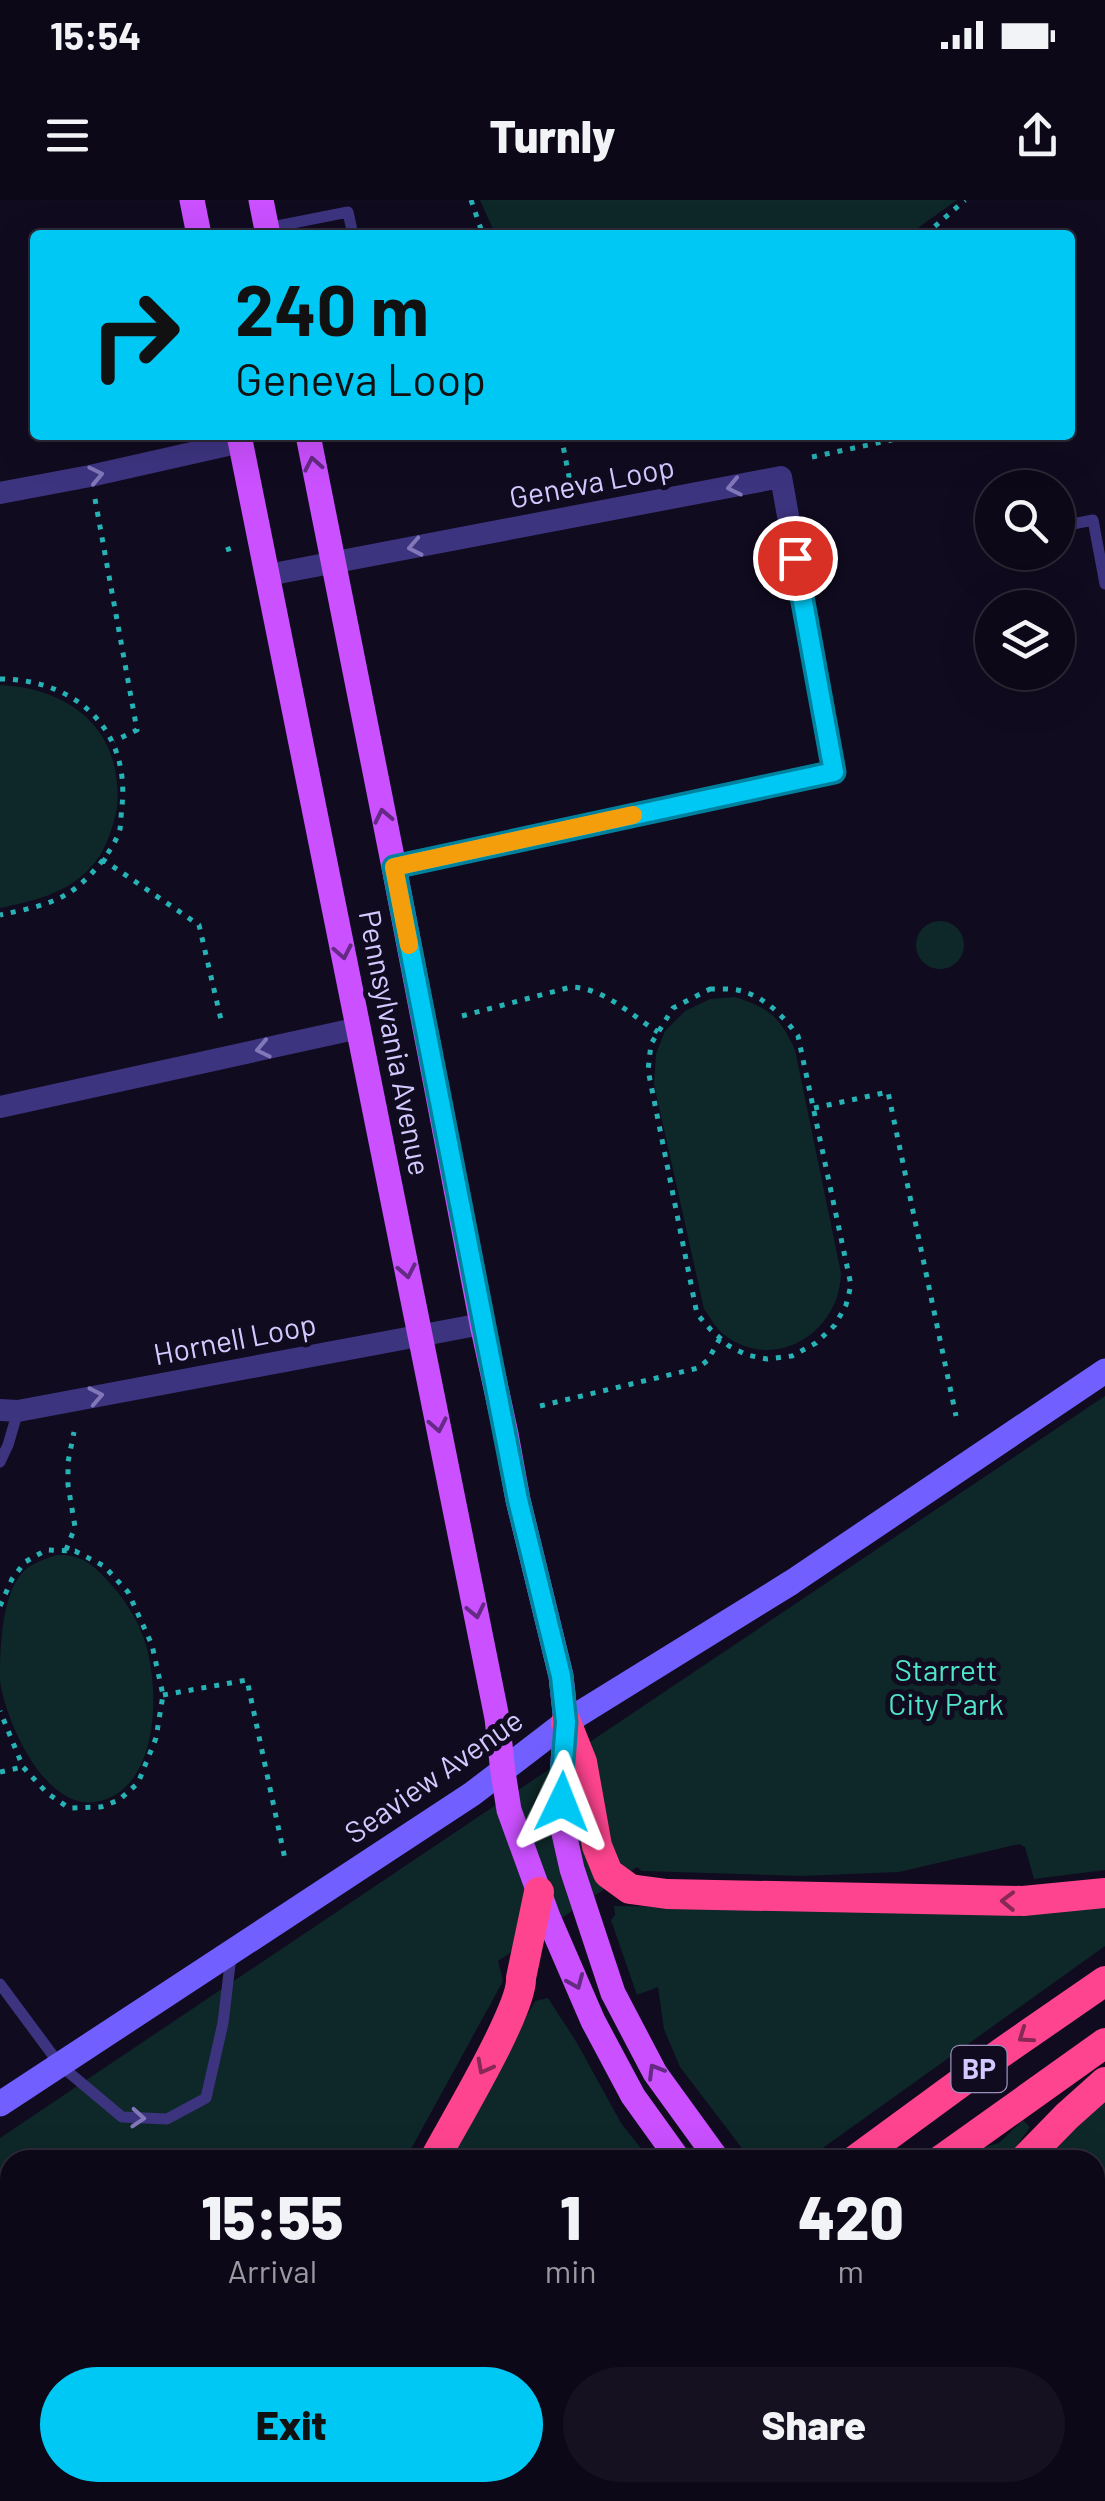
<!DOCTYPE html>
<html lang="en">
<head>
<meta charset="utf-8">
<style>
	body { margin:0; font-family:Barlow,sans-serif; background:#151120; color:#f1f3f6; height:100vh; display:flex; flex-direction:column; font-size:38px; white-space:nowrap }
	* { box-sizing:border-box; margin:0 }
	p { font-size:32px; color:#9a9aa1 }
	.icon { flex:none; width:55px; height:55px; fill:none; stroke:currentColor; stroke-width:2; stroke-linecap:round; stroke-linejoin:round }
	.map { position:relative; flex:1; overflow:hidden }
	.details { position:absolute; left:0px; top:1950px; width:1105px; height:352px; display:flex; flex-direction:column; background:#0c0817; border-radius:30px 30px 0 0; box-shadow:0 10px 40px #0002,0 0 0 2px #2c2936 }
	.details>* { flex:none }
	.guide { position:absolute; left:30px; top:30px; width:1045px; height:210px; border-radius:10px; box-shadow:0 10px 40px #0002,0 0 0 2px #2c2936; background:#00c8f4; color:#111; overflow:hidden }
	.buttons { position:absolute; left:975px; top:270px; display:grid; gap:20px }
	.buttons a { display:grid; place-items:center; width:100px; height:100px; border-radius:50%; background:#0c0817; box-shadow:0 10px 40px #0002,0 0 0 2px #2c2936; font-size:50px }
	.pin { position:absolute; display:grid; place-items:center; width:85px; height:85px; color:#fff; margin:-42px; border:5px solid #fff; border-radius:50%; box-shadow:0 2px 10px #0007 }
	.me { position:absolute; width:110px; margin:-55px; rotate:2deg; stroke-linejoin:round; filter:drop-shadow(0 0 8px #0008) }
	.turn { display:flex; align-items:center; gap:35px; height:210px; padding:0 40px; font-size:45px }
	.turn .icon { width:130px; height:130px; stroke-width:2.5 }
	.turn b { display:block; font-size:70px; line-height:85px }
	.eta { display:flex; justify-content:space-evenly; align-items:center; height:170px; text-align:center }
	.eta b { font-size:60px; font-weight:800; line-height:70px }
	.action { display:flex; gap:20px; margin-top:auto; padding:20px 40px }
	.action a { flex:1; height:115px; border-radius:60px; background:#00c8f4; color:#111; font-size:40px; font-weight:800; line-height:115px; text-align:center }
	.action a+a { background:#151120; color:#f1f3f6 }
	.status { display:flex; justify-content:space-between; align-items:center; height:70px; padding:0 50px; background:#0c0817; direction:ltr }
	.status svg { height:28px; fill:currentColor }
	header { display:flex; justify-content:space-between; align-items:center; height:130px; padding:0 40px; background:#0c0817; font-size:45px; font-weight:800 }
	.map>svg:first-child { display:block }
	.green { fill:#0e2829 }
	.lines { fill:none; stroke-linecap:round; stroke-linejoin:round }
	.path { stroke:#27b2b5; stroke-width:5; stroke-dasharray:5 8; stroke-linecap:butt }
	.lane { stroke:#3d3480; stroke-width:11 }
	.street { stroke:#3d3480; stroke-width:22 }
	.secondary { stroke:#7160ff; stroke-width:25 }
	.primary { stroke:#cb50ff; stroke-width:25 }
	.highway { stroke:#ff448f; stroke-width:30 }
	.oneway { stroke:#642a84 }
	.oneway2 { stroke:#8177b9 }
	.oneway3 { stroke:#882857 }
	.route-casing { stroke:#00829f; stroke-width:25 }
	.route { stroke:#00c8f4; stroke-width:18 }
	.slow { stroke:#f59e0b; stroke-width:18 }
	.labels { text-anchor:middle; stroke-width:10; stroke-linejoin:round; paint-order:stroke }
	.shield { fill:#100b1f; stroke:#9990bc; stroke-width:2.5 }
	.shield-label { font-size:28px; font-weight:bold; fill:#d4c9ff }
	.street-label { font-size:30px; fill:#d4c9ff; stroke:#100b1f }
	.park-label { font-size:30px; fill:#50e4cb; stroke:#100b1f }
</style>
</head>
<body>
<div class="status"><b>15:54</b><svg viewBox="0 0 49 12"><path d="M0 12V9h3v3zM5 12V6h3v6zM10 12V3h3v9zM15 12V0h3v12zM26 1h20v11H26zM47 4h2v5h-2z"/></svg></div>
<header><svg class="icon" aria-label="menu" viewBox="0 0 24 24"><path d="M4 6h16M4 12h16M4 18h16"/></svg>Turnly<svg class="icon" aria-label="share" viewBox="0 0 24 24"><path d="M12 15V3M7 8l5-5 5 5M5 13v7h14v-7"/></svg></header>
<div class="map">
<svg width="1105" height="2301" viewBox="0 0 1105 2301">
	<rect width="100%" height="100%" fill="#100b1f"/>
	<path class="green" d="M 480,0 L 957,0 L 908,35 L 498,35 L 492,27 Z
		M 0,485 C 55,487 108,516 116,575 C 118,591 119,605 114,621 C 109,638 103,655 90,668 C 66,694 33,701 0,708 Z
		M916 745a24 24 0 1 1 48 0a24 24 0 1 1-48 0Z
		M 735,797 C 771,809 779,816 795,850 L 841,1073 C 840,1133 774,1174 723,1134 C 715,1127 710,1117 704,1109 L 654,884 L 656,854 L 665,831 L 685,811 L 710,799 Z
		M 1105,1196 L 1105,1670 L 1034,1679 L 1025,1647 L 1019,1644 L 899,1672 L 802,1676 L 642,1671 L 637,1667 L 498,1761 L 503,1781 L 405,1960 L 10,1960 L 10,2292 L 239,2293 L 233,2301 L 0,2301 L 0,1938 Z
		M 57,1355 C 80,1354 93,1364 108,1381 C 123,1397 137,1418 144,1439 C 161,1487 160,1592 95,1602 C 44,1609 6,1522 0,1481 C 0,1450 1,1395 23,1372 C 32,1363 45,1359 57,1355 Z
		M 1105,1705 L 1105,1746 L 806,1960 L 751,1960 L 680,1867 L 664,1829 L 658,1787 L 637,1795 L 611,1720 L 615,1715 L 614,1706 L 1011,1711 Z
		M 548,1798 L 577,1843 L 621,1923 L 650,1960 L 449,1960 L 535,1801 Z
		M 1105,1894 L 1105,2156 L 1095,2165 L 1095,1960 L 1038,1960 Z
		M 1023,1920 L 1030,1927 L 1007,1960 L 967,1960 L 985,1947 L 999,1943 Z
		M 267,2293 L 381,2293 L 371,2301 L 262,2301 Z
		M 528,2293 L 528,2292 L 710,2293 L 694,2301 L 517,2301 Z
		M 775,2293 L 874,2293 L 864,2301 L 762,2301 Z
		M 972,2293 L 972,2292 L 1075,2293 L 1064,2301 L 962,2301 Z"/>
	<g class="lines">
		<path class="path" d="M 471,0 L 483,35
			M 925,35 L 965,0
			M 561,235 L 570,282
			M 812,257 L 915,235
			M 95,299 L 137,530 L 114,541
			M 226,350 L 232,348
			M 0,479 C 74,479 130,528 122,606 C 121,613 121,622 120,629 C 114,651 86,683 67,694 C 47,706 22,710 0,715
			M 102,659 L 199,725 L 222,824
			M 710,789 C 721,789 734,788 745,792 C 767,799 785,818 798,836 L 851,1085 L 846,1105 L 835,1125 L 816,1143 L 792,1156 L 767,1159 L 747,1155 L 729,1146 L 711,1130 L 697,1114 L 648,870 L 651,844 L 673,808 Z
			M 462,816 L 571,787 C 604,788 631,815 658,832
			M 814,908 L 888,892 L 956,1216
			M 540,1206 L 698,1168 L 708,1160 L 720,1138
			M 66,1350 L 75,1327 L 68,1285 L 68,1262 L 74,1232
			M 0,1406 L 12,1379 L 25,1362 L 46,1350 L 75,1351 L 104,1366 L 128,1392 L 152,1445 L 163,1495 L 156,1538 L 138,1583 L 119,1600 L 101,1607 L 69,1608 L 47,1593 L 23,1567 L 0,1511
			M 163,1495 L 247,1480 L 285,1659
			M 0,1572 L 23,1567
			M 1095,1992 L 1105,1982
			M 892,2292 L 898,2301
			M 789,2301 L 802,2292"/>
		<path class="lane" d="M 267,28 L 348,12 L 353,35
			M 1058,327 L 1093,320 L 1105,384
			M 0,1262 L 8,1245 L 18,1211
			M 0,1784 L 60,1865 L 122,1917 L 167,1919 L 206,1898 L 223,1823 L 231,1756
			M 1095,2218 L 1105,2209
			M 924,2292 L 926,2301"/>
		<path class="street" d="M 0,293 L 90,276 L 241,242
			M 268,375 L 781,277 L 834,571 L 394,667
			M 0,907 L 359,828
			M 0,1210 L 18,1211 L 482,1124"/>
		<path class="secondary" d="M 0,1904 L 472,1594 L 566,1522 L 792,1382 L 1105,1171"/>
		<path class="primary" d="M 192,0 L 199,35
			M 261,0 L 268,35
			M 239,235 L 497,1518 L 503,1572 L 509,1610 L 548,1717 L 593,1821 L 633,1896 L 679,1960
			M 308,235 L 394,667 L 482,1124 L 506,1234 L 518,1300 L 561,1476 L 566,1522 L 562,1575 L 563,1629 L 572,1669 L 613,1793 L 655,1873 L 718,1960"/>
		<path class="highway" d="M 566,1522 L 582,1562 L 597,1646 L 608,1673 L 630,1689 L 667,1694 L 1023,1701 L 1105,1693
			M 434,1960 C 452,1926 523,1809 521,1778 L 539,1692
			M 855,1960 L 1001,1853 L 1105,1781
			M 941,1960 L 1105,1843
			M 1024,1960 L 1067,1916 L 1105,1882
			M 248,2301 L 254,2292
			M 407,2301 L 418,2292
			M 489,2301 L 500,2292
			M 739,2301 L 753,2292"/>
	</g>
	<defs><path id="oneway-chevron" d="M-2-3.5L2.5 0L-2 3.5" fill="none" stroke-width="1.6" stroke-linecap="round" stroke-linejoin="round" transform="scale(2.5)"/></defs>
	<g class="oneway">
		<use href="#oneway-chevron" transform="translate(313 264) rotate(-101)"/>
		<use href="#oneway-chevron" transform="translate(383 616) rotate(-102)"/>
		<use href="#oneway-chevron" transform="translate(343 752) rotate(79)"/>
		<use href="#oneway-chevron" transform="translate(407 1071) rotate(79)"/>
		<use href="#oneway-chevron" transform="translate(438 1225) rotate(79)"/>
		<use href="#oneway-chevron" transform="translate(476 1411) rotate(78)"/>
		<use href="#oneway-chevron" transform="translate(576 1782) rotate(67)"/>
		<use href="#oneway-chevron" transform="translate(655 1871) rotate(-121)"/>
	</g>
	<g class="oneway2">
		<use href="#oneway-chevron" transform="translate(96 275) rotate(-12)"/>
		<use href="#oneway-chevron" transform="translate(734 287) rotate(168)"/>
		<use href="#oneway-chevron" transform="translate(415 347) rotate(169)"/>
		<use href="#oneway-chevron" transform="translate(263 849) rotate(168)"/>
		<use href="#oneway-chevron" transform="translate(96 1196) rotate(-11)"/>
		<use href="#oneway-chevron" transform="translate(138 1918) rotate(4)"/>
	</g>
	<g class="oneway3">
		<use href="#oneway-chevron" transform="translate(1008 1701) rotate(-179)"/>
		<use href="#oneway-chevron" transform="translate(1025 1836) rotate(145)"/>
		<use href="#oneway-chevron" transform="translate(484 1867) rotate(118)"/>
	</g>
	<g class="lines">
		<g class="route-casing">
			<path id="route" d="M 562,1602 L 562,1575 L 566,1522 L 561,1476 L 518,1300 L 394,667 L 834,572 L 795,358"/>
		</g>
		<use href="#route" class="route"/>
		<path class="slow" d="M 409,745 L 394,667 L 633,615"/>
	</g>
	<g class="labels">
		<rect class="shield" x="951.5" y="1846" width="55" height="46" rx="8"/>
		<g class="shield-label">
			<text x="979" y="1879">BP</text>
		</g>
		<g class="street-label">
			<text transform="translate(592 283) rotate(-11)" y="10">Geneva Loop</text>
			<text transform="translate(394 843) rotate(79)" y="10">Pennsylvania Avenue</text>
			<text transform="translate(235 1140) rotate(-11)" y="10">Hornell Loop</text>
			<text transform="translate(434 1577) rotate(-35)" y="10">Seaview Avenue</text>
		</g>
		<g class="park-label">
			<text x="946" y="1481">Starrett<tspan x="946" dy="34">City Park</tspan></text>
		</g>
	</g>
</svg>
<div class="buttons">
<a><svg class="icon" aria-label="search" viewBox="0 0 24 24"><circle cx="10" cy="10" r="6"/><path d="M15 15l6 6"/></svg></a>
<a><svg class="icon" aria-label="layers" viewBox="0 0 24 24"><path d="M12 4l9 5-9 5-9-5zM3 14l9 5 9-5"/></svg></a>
</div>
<div class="pin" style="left:795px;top:358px;background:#d93025"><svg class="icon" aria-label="arrive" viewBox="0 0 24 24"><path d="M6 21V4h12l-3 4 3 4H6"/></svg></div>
<svg class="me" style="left:562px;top:1602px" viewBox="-20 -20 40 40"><path d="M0-17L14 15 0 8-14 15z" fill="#00c8f4" stroke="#fff" stroke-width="4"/></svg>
<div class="guide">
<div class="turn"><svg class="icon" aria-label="right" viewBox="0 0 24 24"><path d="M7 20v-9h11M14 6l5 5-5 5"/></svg><div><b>240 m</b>Geneva Loop</div></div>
</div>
<section class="details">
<div class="eta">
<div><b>15:55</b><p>Arrival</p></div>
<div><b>1</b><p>min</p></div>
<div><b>420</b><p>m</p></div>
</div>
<div class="action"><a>Exit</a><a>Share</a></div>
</section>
</div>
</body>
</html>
